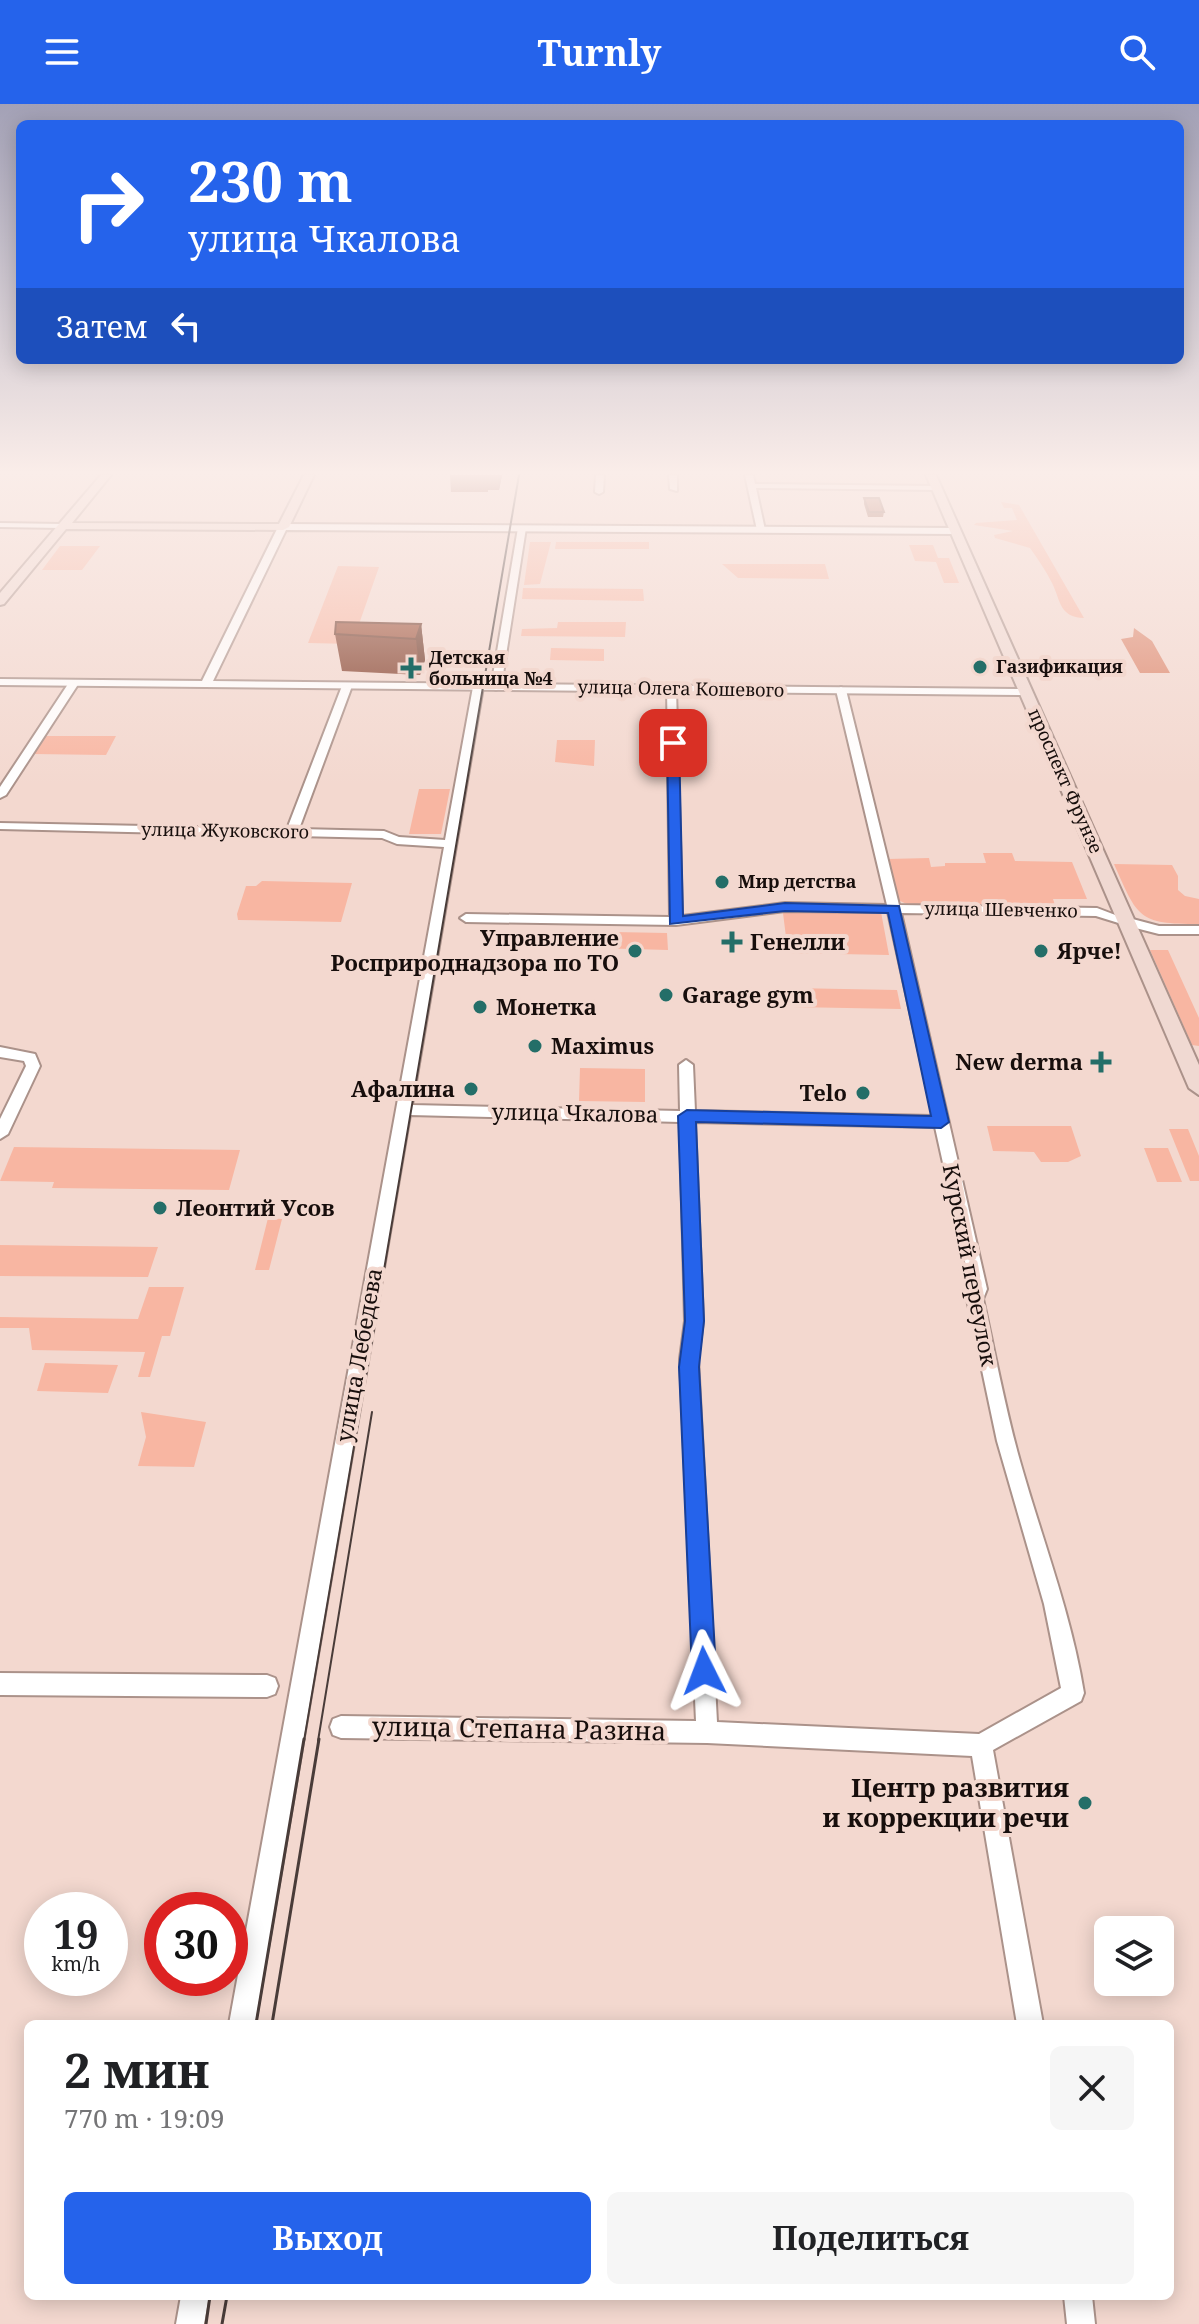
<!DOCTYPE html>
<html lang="ru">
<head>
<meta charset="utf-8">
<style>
	body { margin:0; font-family:"Noto Serif",serif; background:#f6f6f6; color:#202124; height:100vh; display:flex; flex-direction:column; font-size:30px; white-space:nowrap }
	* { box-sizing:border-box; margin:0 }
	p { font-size:26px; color:#757577 }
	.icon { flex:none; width:44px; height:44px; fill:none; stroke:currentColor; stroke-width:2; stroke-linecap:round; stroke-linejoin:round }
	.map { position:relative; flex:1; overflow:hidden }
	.sheet { position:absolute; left:24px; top:1916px; width:1150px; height:280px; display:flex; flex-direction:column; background:#fff; border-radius:12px; box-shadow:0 4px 20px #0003 }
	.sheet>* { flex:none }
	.guide { position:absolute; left:16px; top:16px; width:1168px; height:244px; border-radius:12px; box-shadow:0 4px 20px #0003; background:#2563eb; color:#fff; overflow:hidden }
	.fabs { position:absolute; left:1094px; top:1812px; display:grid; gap:16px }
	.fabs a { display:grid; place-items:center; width:80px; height:80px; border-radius:12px; background:#fff; box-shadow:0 4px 20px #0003; font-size:40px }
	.speed { position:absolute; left:24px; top:1788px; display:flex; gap:16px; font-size:40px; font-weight:700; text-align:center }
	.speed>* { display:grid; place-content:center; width:104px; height:104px; border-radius:50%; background:#fff; box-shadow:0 4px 20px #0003; line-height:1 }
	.speed small { font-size:20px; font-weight:400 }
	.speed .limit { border:12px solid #d22; background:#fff; color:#111 }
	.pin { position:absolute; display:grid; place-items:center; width:68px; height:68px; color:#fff; margin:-34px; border-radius:16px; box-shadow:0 4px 12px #0006 }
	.me { position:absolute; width:88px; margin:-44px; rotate:357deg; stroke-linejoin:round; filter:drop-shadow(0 0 6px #0008) }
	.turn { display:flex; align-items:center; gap:28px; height:168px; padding:0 40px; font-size:36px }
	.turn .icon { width:104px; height:104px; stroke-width:2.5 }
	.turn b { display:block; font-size:56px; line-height:68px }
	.then { display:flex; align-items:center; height:76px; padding:0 40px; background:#0003; gap:16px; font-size:30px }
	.round { display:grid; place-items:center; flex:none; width:84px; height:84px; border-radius:12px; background:#f6f6f6 }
	.headline { display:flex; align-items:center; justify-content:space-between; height:136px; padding:0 40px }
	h1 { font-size:48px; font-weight:700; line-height:60px }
	.action { display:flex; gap:16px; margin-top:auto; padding:16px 40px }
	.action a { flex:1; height:92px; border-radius:12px; background:#2563eb; color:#fff; font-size:32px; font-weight:700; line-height:92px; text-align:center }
	.action a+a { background:#f6f6f6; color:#202124 }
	header { display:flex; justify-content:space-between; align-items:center; height:104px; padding:0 40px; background:#2563eb; color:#fff; font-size:36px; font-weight:700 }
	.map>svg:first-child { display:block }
	.green { fill:#f8b6a2 }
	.water { fill:#dc856a }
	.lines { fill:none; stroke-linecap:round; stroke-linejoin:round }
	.minor-casing { stroke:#ab928a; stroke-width:4 }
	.tertiary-casing { stroke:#ab928a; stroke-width:4 }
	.secondary-casing { stroke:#ab928a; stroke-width:4 }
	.minor { fill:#fff; fill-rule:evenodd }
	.tertiary { fill:#fff; fill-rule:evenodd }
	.secondary { fill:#f0d9d2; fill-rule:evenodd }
	.tram-far1 { stroke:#493c39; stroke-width:2 }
	.tram { stroke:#493c39; stroke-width:3 }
	.wall { fill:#823d28 }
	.shaded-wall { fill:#6a3220 }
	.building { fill:#97472e; stroke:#6a3220; stroke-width:2 }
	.route { fill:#2563eb; stroke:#184099; stroke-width:2 }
	.poi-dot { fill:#246e68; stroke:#f3d8cf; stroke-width:3 }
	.labels { text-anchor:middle; stroke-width:8; stroke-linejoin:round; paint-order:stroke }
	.far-poi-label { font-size:18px; font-weight:bold; fill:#170e0c; stroke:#f3d8cf; text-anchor:start }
	.far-street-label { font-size:18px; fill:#170e0c; stroke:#f3d8cf }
	.poi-label { font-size:22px; font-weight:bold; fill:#170e0c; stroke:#f3d8cf; text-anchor:start }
	.street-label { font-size:22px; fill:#170e0c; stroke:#f3d8cf }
	.near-street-label { font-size:26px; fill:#170e0c; stroke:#f3d8cf }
	.near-poi-label { font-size:26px; font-weight:bold; fill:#170e0c; stroke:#f3d8cf; text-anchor:end }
</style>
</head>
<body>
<header><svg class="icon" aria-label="menu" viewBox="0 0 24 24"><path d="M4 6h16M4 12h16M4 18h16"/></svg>Turnly<svg class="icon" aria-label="search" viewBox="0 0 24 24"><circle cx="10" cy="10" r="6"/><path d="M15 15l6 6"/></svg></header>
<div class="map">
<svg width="1199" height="2220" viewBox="0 0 1199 2220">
	<rect width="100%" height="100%" fill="#f3d8cf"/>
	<path class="green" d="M 1001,398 L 1019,401 L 1084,514 C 1059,513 1061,497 1052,479 C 1046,467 1038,455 1030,444 L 995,434 L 994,431 L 1013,427 L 974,421 L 976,419 L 1017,416 L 1012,404 L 1004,404 Z
		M 530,438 L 551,438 L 540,480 L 524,481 Z
		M 556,438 L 649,438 L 649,445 L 555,445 Z
		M 909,441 L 933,441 L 938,454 L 949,454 L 959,479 L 944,479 L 936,458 L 915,457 Z
		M 60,442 L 100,442 L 82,466 L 42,466 Z
		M 722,460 L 825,460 L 829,475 L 738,474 Z
		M 338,462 L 379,463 L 352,540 L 308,539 Z
		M 523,484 L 643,485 L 644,497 L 522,495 Z
		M 558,518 L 626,518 L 625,533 L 521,532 L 522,525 L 557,524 Z
		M 551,544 L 604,545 L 604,557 L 550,556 Z
		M 45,632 L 116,632 L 106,651 L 33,650 Z
		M 557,636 L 595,636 L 594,662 L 555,658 Z
		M 419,685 L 450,685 L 441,730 L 409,730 Z
		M 983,749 L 1012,749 L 1015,757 L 1072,758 L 1087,795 L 1053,795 L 1056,804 L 909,801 L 898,796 L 887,755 L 929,754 L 931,763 L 945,762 L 945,759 L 986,759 Z
		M 1114,760 L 1172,761 L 1178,772 L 1178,786 L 1185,792 L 1199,795 L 1199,820 C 1138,820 1138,814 1114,760 Z
		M 262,777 L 352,779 L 341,818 L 238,816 L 237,810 L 246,782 L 256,782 Z
		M 789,806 L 881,808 L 889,851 L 788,849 L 783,809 Z
		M 560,827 L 667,829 L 668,846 L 559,843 Z
		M 1150,846 L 1168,846 L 1199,914 L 1199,942 L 1192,941 Z
		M 791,884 L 897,886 L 901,905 L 793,903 Z
		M 580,964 L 645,965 L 645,998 L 579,997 Z
		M 987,1022 L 1071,1022 L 1081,1052 L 1068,1058 L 1041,1058 L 1034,1048 L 993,1047 Z
		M 1169,1025 L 1188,1025 L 1199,1052 L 1199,1077 L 1190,1077 Z
		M 14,1043 L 240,1046 L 229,1086 L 52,1084 L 54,1078 L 0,1077 Z
		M 1144,1044 L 1168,1044 L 1182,1078 L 1157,1078 Z
		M 268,1114 L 282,1115 L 269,1166 L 255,1166 Z
		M 0,1141 L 158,1143 L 148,1173 L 0,1172 Z
		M 149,1183 L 184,1183 L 170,1232 L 162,1232 L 150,1273 L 138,1273 L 145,1248 L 32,1246 L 29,1224 L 0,1224 L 0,1213 L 138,1215 Z
		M 45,1259 L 118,1261 L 108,1289 L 37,1287 Z
		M 141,1308 L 206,1318 L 194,1363 L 138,1362 L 146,1333 Z"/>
	<path class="water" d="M 1134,524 L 1152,537 L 1170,569 L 1140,569 L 1121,535 L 1133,533 Z"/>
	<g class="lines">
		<g class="minor-casing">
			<path id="minor" d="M 596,371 L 604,371 L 603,388 L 599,390 L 595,388 Z
				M 669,371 L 677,371 L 677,387 L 670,385 Z
				M 745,371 L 753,371 L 755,380 L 937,382 L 941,384 L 937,386 L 756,384 L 765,426 L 761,428 L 757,426 Z
				M 0,419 L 62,420 L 66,422 L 62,424 L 0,423 Z
				M 522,422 L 526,424 L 501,583 L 496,586 L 491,583 L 518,424 Z
				M 70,577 L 79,579 L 6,691 L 0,694 L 0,683 Z
				M 347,579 L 352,582 L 299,725 L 384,727 L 399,733 L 445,736 L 473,583 L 478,580 L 483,583 L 412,1001 L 680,1007 L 679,961 L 686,956 L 693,961 L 695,1007 L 933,1012 L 888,808 L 785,807 L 676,821 L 466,818 L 460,814 L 466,810 L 670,813 L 667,582 L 676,584 L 682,812 L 785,799 L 887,801 L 836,586 L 841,583 L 846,586 L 899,801 L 1097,804 L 1131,817 L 1125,821 L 1096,812 L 901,809 L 987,1185 L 983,1195 C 995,1249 1005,1304 1020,1357 C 1042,1435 1071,1509 1084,1589 L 1081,1597 L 993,1646 L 1043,1920 L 1017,1920 L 972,1652 L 707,1639 L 341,1634 L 333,1631 L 330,1623 L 333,1615 L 341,1612 L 696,1617 L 680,1255 L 685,1217 L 680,1018 L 410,1011 L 255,1920 L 229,1920 L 444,743 L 397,740 L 382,734 L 0,725 L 0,719 L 287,725 L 342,582 ZM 695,1018 L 935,1023 L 971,1185 L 967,1195 L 997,1337 L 1044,1500 L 1061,1584 L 979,1630 L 717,1618 L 698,1255 L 703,1217 Z
				M 0,943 L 35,950 L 40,962 L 8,1030 L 0,1035 L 0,1015 L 26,962 L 24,957 L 0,953 Z
				M 0,1569 L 267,1571 L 275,1574 L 278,1582 L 275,1590 L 267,1593 L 0,1591 Z
				M 181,2192 L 209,2192 L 204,2220 L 176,2220 Z
				M 1064,2192 L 1092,2192 L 1095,2220 L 1067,2220 Z"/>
		</g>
		<g class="tertiary-casing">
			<path id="tertiary" d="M 283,420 L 955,424 L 960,427 L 955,430 L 286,426 L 213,577 L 1026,585 L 1032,588 L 1026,591 L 0,581 L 0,575 L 202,577 L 278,423 Z
				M 1125,813 L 1159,822 L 1199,822 L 1199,830 L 1159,830 L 1120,820 L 1118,817 Z"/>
		</g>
		<g class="secondary-casing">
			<path id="secondary" d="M 101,371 L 111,371 L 72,419 L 279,420 L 304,371 L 314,371 L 289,423 L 283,426 L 66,425 L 4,500 L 0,501 L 0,489 Z
				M 926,371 L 936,371 L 1199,961 L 1199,991 L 1189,984 Z"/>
		</g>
		<use href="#minor" class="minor"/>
		<use href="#tertiary" class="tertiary"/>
		<use href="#secondary" class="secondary"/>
		<path class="tram-far1" d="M 304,1637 L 519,371
			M 318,1637 L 372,1308"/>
		<path class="tram" d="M 256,1920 L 304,1635
			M 272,1920 L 319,1635
			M 206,2220 L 210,2192
			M 222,2220 L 227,2192"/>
	</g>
	<path class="wall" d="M 450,371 L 502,371 L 499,386 L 488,386 L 488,388 L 451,388 Z
		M 864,394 L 884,408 L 883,413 L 868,413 L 864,400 Z
		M 421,520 L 425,556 L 420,571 L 342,567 L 335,530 Z"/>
	<path class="shaded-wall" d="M 498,371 L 502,371 L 499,386 Z
		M 421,520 L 425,556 L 420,571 L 416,535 Z"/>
	<path class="building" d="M 864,394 L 879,394 L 884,408 L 869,408 Z
		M 336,518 L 421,520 L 416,535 L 335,530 Z"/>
	<linearGradient id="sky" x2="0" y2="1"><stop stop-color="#a3a1b6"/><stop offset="0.54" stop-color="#faede9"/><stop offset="1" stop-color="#faede9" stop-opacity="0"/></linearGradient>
	<rect width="1199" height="682" fill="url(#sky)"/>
	<path class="route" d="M 673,635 L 679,639 L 683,812 L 785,799 L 899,802 L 949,1018 L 941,1024 L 696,1018 L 704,1217 L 699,1263 L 716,1567 L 712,1575 L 704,1579 L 695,1575 L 692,1567 L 679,1263 L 685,1217 L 678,1012 L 687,1006 L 931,1012 L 888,809 L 785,807 L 670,820 L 667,639 Z"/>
	<g class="poi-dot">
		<circle cx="980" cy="563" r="8"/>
		<path d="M407 552h8v8h8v8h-8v8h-8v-8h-8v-8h8z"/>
		<circle cx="722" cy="778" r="8"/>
		<path d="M728 826h8v8h8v8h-8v8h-8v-8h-8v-8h8z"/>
		<circle cx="635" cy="847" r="8"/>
		<circle cx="1041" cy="847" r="8"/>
		<circle cx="666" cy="891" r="8"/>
		<circle cx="480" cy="903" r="8"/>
		<circle cx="535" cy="942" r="8"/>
		<path d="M1097 946h8v8h8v8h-8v8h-8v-8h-8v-8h8z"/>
		<circle cx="471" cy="985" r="8"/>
		<circle cx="863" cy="989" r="8"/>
		<circle cx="160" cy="1104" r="8"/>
		<circle cx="1085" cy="1699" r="8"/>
	</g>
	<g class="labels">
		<g class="far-poi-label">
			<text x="429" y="560">Детская<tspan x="429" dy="21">больница №4</tspan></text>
			<text x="996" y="569">Газификация</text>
			<text x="738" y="784">Мир детства</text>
		</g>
		<g class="far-street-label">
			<text transform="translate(681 585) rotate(1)" y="6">улица Олега Кошевого</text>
			<text transform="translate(1065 677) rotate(66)" y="6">проспект Фрунзе</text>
			<text transform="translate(225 727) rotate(1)" y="6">улица Жуковского</text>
			<text transform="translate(1001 806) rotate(1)" y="6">улица Шевченко</text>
		</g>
		<g class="poi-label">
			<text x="619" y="842" text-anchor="end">Управление<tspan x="619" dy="25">Росприроднадзора по ТО</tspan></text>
			<text x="750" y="846">Генелли</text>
			<text x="1057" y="855">Ярче!</text>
			<text x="682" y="899">Garage gym</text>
			<text x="496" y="911">Монетка</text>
			<text x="551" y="950">Maximus</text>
			<text x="1083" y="966" text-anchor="end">New derma</text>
			<text x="455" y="993" text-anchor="end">Афалина</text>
			<text x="847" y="997" text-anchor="end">Telo</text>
			<text x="176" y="1112">Леонтий Усов</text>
		</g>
		<g class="street-label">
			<text transform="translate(575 1009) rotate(1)" y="8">улица Чкалова</text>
			<text transform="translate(970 1161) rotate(79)" y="8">Курский переулок</text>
			<text transform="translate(359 1251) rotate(-80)" y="8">улица Лебедева</text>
		</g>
		<g class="near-street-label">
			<text transform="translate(519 1625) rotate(1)" y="9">улица Степана Разина</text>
		</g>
		<g class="near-poi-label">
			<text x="1069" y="1693">Центр развития<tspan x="1069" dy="30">и коррекции речи</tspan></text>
		</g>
	</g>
</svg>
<div class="fabs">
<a><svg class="icon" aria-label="layers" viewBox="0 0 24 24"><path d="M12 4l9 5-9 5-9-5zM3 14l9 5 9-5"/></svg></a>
</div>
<div class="speed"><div>19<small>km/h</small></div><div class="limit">30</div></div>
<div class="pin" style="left:673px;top:639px;background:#d93025"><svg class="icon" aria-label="arrive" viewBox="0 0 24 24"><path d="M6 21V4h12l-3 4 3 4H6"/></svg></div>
<svg class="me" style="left:704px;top:1567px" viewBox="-20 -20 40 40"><path d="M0-17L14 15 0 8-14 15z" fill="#2563eb" stroke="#fff" stroke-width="4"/></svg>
<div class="guide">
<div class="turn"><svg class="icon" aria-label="right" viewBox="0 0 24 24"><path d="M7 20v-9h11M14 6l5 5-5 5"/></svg><div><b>230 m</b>улица Чкалова</div></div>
<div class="then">Затем<svg class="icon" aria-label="left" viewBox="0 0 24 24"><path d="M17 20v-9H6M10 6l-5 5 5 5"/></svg></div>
</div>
<section class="sheet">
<div class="headline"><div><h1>2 мин</h1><p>770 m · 19:09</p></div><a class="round"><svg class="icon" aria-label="close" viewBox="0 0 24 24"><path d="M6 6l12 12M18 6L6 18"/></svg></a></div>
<div class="action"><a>Выход</a><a>Поделиться</a></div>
</section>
</div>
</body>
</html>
